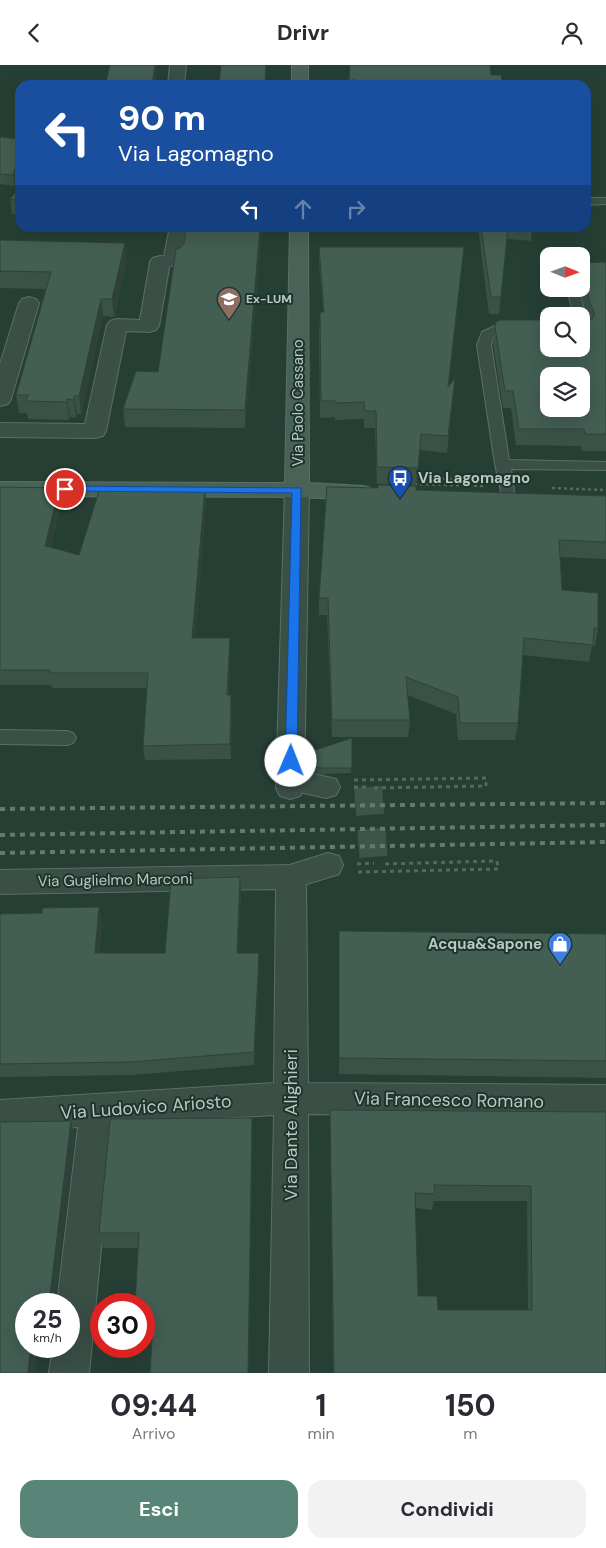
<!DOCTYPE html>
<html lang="it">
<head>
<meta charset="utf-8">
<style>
	body { margin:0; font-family:"DM Sans",sans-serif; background:#f2f2f3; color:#2b2b33; height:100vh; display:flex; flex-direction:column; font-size:19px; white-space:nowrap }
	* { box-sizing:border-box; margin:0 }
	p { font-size:16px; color:#7c7c81 }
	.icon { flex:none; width:28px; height:28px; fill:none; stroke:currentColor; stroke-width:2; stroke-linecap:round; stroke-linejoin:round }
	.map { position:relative; height:1308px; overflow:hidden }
	.sheet { display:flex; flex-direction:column; background:#fff; flex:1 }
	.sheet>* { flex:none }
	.banner { position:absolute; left:15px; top:15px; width:576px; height:152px; border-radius:15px; box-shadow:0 5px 20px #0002; background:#1a4fa0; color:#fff; overflow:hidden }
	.needle { width:32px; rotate:91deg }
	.controls { position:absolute; left:540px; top:182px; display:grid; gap:10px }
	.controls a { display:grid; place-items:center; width:50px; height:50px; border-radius:10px; background:#fff; box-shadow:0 5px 20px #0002; font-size:25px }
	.speed { position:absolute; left:15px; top:1228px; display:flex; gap:10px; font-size:25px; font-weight:700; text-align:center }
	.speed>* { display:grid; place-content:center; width:65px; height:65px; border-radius:50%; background:#fff; box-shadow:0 5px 20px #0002; line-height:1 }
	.speed small { font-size:12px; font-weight:400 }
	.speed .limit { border:8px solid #d22; background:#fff; color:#111 }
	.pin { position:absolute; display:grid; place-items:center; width:42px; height:42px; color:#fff; margin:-21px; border:2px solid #fff; border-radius:50%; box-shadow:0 1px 5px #0007 }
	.me { position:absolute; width:55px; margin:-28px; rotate:1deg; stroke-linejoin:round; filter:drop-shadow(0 0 4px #0008) }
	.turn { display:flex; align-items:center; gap:18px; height:105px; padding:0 20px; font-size:22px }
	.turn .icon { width:65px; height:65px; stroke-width:2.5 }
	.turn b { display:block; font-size:35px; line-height:42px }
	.lanes { display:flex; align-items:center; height:48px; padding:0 20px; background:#0003; justify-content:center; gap:25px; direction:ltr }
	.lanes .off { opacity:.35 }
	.eta { display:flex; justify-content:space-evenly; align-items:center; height:85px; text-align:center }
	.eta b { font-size:30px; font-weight:700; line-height:35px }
	.button { display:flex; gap:10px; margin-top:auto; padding:10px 20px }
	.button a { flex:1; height:58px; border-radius:15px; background:#598579; color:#fff; font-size:20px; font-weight:700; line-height:58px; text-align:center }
	.button a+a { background:#f2f2f3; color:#2b2b33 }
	header { display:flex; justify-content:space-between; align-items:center; height:65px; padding:0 20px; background:#fff; font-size:22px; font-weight:700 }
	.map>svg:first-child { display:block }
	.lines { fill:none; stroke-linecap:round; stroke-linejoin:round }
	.pedestrian-tunnel { stroke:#3c5449; stroke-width:28; stroke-dasharray:28 14; stroke-linecap:butt }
	.service-casing { stroke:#5b6f67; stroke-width:2 }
	.pedestrian-casing { stroke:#5b6f67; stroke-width:2 }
	.minor-casing { stroke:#5b6f67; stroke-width:2 }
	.secondary-casing { stroke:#5b6f67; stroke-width:2 }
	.path-far1 { stroke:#546a57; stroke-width:2.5; stroke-dasharray:3 3; stroke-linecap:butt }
	.path { stroke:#546a57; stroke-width:3; stroke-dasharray:4 4; stroke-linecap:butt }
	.service { fill:#3a4f46; fill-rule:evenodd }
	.pedestrian { fill:#3a4f46; fill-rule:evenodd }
	.minor { fill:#3a4f46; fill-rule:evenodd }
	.secondary { fill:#496258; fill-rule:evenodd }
	.rail { stroke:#627b70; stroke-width:4; stroke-dasharray:5 5; stroke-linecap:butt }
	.wall { fill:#3a5147; fill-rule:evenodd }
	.shaded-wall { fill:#2f423a }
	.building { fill:#435e53; stroke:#2f423a; fill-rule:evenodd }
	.route { fill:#1a73e8; stroke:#114b97 }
	.labels { text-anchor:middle; stroke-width:4; stroke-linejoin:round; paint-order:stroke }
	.far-poi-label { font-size:12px; font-weight:bold; fill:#b7c9c2; stroke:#1f342b; text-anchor:start }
	.street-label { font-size:15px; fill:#b7c9c2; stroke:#1f342b }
	.poi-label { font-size:15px; font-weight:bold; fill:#b7c9c2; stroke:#1f342b; text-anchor:start }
	.near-street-label { font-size:18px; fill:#b7c9c2; stroke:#1f342b }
</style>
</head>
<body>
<header><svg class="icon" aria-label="back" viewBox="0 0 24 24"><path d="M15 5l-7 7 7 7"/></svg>Drivr<svg class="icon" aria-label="person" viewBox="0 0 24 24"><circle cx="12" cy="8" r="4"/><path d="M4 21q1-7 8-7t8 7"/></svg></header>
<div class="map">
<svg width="606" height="1308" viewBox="0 0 606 1308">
	<rect width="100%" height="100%" fill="#263f34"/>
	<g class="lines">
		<path class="pedestrian-tunnel" d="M 368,722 L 374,798"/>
		<g class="service-casing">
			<path id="service" d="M 586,133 L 606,133 L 606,139 L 586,140 Z
				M 567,224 L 579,224 L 586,251 L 585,254 L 581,255 L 581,251 L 574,251 Z
				M 495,261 L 549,262 L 549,270 L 498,269 L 493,272 L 491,280 L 509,395 L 606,397 L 606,405 L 511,404 L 515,433 L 513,436 L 503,436 L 495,399 L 477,280 L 482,267 Z
				M 0,665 L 67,666 L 73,668 L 76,673 L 73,678 L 67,680 L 0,679 Z"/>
		</g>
		<g class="pedestrian-casing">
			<path id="pedestrian" d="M 170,162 L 188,162 L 183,195 L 180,199 C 171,201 162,203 153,201 L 150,197 L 153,193 L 164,191 Z
				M 291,704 L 336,714 L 340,722 L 336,730 L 326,733 L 281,723 L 277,715 L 281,707 Z
				M 328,788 L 339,791 L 343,800 L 339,809 L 291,824 L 280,821 L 276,812 L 280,803 Z"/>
		</g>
		<g class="minor-casing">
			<path id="minor" d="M 170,0 L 186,0 L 184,20 L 168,20 Z
				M 160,191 L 167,193 L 170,197 L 159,261 L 156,265 L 149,267 L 126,266 L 106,366 L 103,371 L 95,373 L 0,372 L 0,358 L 85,359 L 107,260 L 110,256 L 117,254 L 140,255 L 150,197 L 153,193 Z
				M 29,232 L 36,234 L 39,238 L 11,334 L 8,339 L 0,341 L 0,299 L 19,238 L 22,234 Z
				M 297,418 L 305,420 L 309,425 L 304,723 L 300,731 L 290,734 L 280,731 L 276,723 L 285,425 L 289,420 Z
				M 291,800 L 302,803 L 306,812 L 308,1018 L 606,1020 L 606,1052 L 308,1049 L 309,1308 L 269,1308 L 274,1050 L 113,1060 L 89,1308 L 49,1308 L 53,1281 L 69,1281 L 69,1239 L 57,1239 L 78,1062 L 0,1067 L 0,1035 L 274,1018 L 276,824 L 0,829 L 0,805 Z"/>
		</g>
		<g class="secondary-casing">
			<path id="secondary" d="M 292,0 L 308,0 L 308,20 L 292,20 Z
				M 290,162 L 308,162 L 309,418 L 363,421 L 371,423 L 375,428 L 371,433 L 363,435 L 297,432 L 0,431 L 0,417 L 285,418 Z"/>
		</g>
		<path class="path-far1" d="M 413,413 L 482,415
			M 414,419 L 483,421
			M 552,423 L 606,425"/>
		<path class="path" d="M 354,715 L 486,713 L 486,721 L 373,723
			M 354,722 L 368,722
			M 357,799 L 374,798
			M 358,807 L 498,804 L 497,796 L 381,799"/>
		<use href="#service" class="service"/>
		<use href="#pedestrian" class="pedestrian"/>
		<use href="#minor" class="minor"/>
		<use href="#secondary" class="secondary"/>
		<path class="rail" d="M 0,744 L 606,738
			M 0,770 L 606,760
			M 0,788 L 606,777"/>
	</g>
	<path class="wall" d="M 350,0 L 491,10 L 503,20 L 349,20 Z
		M 0,72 L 20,74 L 20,103 L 14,121 L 0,119 Z
		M 20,122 L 20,150 L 12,149 L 10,134 Z
		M 186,162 L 262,162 L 245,363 L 125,362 L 123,344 L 158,307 L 180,183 L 184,178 Z
		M 478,162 L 532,162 L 531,176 L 507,174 L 499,249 L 489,249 Z
		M 0,175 L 127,195 L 114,252 L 103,251 L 81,349 L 77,349 L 76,353 L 70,352 L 69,355 L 28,354 L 27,348 L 19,348 L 16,330 L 46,224 L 0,223 Z
		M 319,182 L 464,182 L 448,322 L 455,313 L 447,388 L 420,385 L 416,420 L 377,419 L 375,363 L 364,363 L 364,354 L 335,355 L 335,352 L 320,353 L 319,263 L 323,247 L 319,198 Z
		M 581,197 L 584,198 L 606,197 L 606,386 L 582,386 L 581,381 L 516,380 L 511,343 L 503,343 L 493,278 L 495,262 L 549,255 L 588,254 L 580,224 L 581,224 Z
		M 0,422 L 61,437 L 51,482 L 79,490 L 205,423 L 206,438 L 195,573 L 230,588 L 229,630 L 232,644 L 231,694 L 145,695 L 143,681 L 147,623 L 52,623 L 51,620 L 0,620 Z
		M 416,425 L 606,431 L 606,494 L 560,492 L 562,525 L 598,564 L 595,581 L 592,581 L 589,597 L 523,590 L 518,658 L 515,675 L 458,675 L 456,649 L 407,630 L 410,655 L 408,672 L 332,672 L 327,550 L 319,550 L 319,533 Z
		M 352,673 L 351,708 L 320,709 L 306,705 L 306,688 Z
		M 241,827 L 238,888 L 259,902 L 254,1000 L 132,1010 L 0,1012 L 0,849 L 102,856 L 99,888 L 165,888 Z
		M 339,866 L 606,869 L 606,1013 L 339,1009 Z
		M 330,1045 L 606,1047 L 606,1308 L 333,1308 ZM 434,1136 L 527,1136 L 528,1245 L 438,1245 L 418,1231 L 415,1143 L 432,1145 Z
		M 253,1069 L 153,1271 L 144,1270 L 144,1239 L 138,1183 L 103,1183 L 99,1168 Z"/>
	<path class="shaded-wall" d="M 155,0 L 158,0 L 155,20 L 152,20 Z
		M 266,0 L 267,0 L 266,20 L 265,20 Z
		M 20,88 L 20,103 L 14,121 L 13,110 Z
		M 260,162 L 262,162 L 245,363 L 245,345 Z
		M 125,178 L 127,195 L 114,252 L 112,234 Z
		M 464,182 L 463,198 L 446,339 L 448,322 Z
		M 101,234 L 103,251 L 81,349 L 79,331 Z
		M 74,331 L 77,349 L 76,353 L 74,335 Z
		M 67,334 L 70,352 L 69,355 L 67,337 Z
		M 59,423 L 61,437 L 48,496 L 45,481 Z
		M 205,423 L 206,438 L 194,588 L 192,573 Z
		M 230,573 L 230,588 L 228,644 L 227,630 Z
		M 231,630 L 232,644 L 231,694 L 230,679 Z
		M 240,812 L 241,827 L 237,902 L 237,888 Z
		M 99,842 L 102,856 L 97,902 L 95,888 Z
		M 259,888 L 259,902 L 254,1000 L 254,987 Z
		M 252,1053 L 253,1069 L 249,1308 L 248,1308 Z
		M 71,1056 L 75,1072 L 55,1239 L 49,1239 Z
		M 31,1281 L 38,1281 L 35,1308 L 28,1308 Z"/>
	<path class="building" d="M 110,0 L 155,0 L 152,20 L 105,20 Z
		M 221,0 L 266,0 L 265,20 L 219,20 Z
		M 350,0 L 490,0 L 491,10 L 501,10 L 503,20 L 355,20 L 356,15 L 349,15 Z
		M 0,72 L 20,74 L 20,88 L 13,110 L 0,109 Z
		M 20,122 L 20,136 L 10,134 Z
		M 186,162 L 260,162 L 245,345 L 123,344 L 136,306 L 158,307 L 176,184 L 180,183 L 184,178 Z
		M 481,162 L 508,162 L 501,232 L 491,232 Z
		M 0,175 L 125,178 L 112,234 L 101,234 L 79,331 L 74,331 L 74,335 L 67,334 L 67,337 L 25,336 L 29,330 L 16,330 L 51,207 L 0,206 Z
		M 319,182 L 464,182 L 448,322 L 455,313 L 448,371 L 421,369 L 418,403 L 377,402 L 376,346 L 365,346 L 364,337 L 336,338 L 336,336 L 321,336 L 320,247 L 324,247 Z
		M 581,197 L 584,198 L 606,197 L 606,369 L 585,369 L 584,364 L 519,364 L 513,326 L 505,326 L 495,262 L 496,257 L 500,255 L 549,255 L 549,284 L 581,284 L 581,254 L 592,254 L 595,249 L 590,238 L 581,201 ZM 549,311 L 581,311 L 581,344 L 549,344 Z
		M 378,420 L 416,421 L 416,425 L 606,431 L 606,477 L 559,475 L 562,525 L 598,528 L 598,564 L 594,563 L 593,580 L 524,573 L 518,658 L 460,658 L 458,632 L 406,612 L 410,655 L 332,655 L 328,533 L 319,533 L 327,422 L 378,423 Z
		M 0,422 L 59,423 L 45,481 L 79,490 L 100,423 L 205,423 L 192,573 L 230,573 L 227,630 L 231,630 L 230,679 L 143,681 L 148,608 L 49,608 L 50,605 L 0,605 Z
		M 352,673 L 352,703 L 320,703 L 306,700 L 306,688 Z
		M 240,812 L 237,888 L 259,888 L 254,987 L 130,997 L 0,999 L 0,849 L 42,848 L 42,843 L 99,842 L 95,888 L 165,888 L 171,814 Z
		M 339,866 L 606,869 L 606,996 L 339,993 Z
		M 330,1045 L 606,1047 L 606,1308 L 334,1308 ZM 434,1120 L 531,1121 L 532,1245 L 438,1245 L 437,1231 L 418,1231 L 415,1128 L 435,1129 Z
		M 252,1053 L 248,1308 L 150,1308 L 153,1257 L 144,1257 L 144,1239 L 135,1239 L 139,1168 L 99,1168 L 110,1056 L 112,1054 Z
		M 71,1056 L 49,1239 L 26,1239 L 26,1281 L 31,1281 L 28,1308 L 0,1308 L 0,1057 Z"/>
	<path class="route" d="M 65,421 L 301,423 L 297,696 L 295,699 L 287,699 L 285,696 L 292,428 L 62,426 L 61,424 Z"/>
	<defs>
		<g id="university-pin" transform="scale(1.25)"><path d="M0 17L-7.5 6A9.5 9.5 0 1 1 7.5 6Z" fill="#8d6e63" stroke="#1f342b"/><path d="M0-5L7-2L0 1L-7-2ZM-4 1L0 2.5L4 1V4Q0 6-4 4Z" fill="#fff"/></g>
		<g id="bus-pin" transform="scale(1.25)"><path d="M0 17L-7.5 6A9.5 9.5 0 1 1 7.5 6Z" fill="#1a4fb4" stroke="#1f342b"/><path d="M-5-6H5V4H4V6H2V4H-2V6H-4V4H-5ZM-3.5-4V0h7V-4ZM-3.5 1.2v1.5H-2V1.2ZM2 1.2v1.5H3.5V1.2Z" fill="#fff"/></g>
		<g id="shop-pin" transform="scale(1.25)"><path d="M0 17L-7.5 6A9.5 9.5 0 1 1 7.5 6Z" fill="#3f7fe0" stroke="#1f342b"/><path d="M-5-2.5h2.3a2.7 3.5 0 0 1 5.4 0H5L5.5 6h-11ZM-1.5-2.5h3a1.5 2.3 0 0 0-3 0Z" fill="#fff"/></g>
	</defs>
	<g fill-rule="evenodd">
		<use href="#university-pin" x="229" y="234"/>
		<use href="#bus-pin" x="400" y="413"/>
		<use href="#shop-pin" x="560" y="879"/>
	</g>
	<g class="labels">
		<g class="far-poi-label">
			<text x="246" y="238">Ex-LUM</text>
		</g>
		<g class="street-label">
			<text transform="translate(298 338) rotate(-90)" y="5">Via Paolo Cassano</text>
			<text transform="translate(115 815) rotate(-1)" y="5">Via Guglielmo Marconi</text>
		</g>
		<g class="poi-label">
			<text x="418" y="418">Via Lagomagno</text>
			<text x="542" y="884" text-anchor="end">Acqua&amp;Sapone</text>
		</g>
		<g class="near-street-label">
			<text transform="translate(449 1035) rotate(1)" y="6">Via Francesco Romano</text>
			<text transform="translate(146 1042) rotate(-4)" y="6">Via Ludovico Ariosto</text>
			<text transform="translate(291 1060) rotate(-90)" y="6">Via Dante Alighieri</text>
		</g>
	</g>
</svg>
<div class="controls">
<a><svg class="needle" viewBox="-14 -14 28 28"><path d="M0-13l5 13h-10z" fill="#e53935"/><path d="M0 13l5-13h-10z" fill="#7c7c81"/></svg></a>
<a><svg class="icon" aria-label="search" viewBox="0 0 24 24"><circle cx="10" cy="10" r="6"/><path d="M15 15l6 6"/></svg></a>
<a><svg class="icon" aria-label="layers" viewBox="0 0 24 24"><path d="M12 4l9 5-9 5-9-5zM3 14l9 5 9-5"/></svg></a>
</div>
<div class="speed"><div>25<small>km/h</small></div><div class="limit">30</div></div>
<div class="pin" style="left:65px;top:424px;background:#d93025"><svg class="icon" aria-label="arrive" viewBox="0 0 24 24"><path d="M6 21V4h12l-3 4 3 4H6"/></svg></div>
<svg class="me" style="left:291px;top:696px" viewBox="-20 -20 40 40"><circle r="19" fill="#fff"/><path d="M0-13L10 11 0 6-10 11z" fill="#1a73e8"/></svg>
<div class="banner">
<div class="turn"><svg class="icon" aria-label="left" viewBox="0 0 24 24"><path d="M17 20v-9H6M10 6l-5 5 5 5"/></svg><div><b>90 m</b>Via Lagomagno</div></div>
<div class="lanes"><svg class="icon" aria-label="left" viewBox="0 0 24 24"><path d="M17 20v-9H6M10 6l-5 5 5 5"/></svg><svg class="icon off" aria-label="ahead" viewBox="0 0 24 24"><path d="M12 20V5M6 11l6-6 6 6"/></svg><svg class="icon off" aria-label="right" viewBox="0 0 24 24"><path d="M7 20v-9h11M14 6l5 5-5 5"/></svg></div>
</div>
</div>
<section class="sheet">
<div class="eta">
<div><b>09:44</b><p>Arrivo</p></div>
<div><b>1</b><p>min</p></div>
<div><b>150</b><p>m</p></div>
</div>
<div class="button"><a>Esci</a><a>Condividi</a></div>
</section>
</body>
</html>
